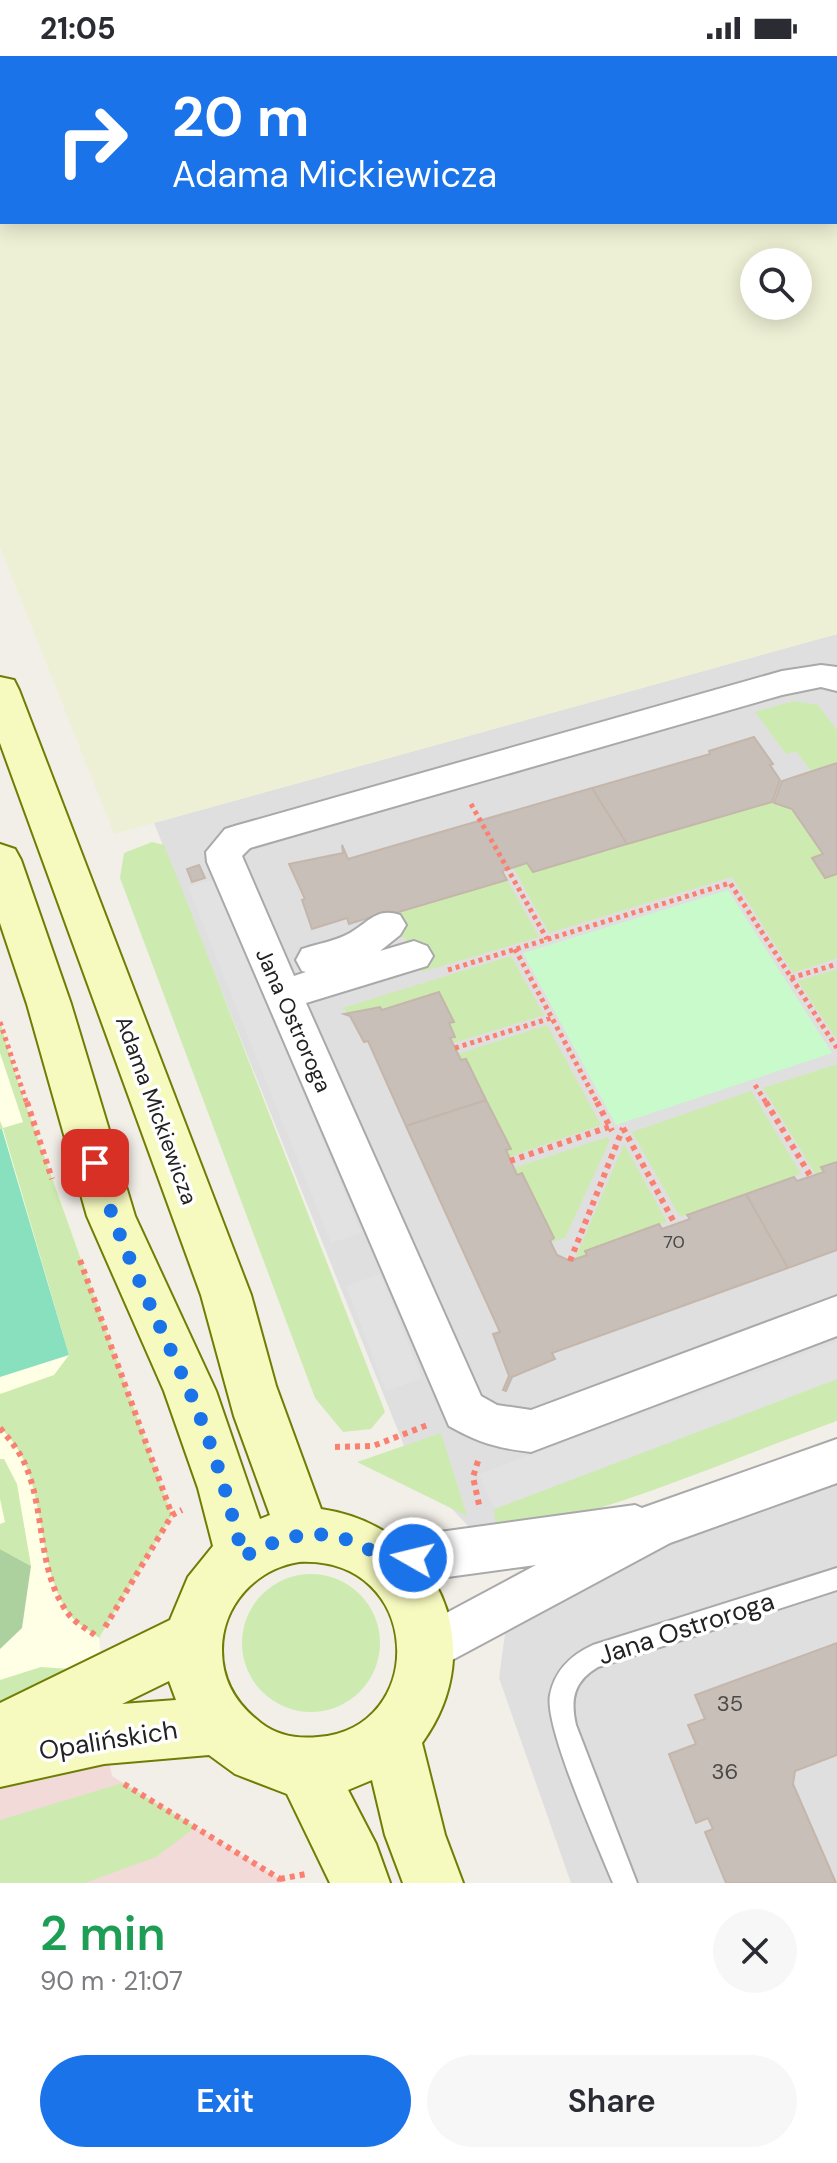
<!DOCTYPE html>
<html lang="en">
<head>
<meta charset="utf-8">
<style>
	body { margin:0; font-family:"DM Sans",sans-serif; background:#f7f7f7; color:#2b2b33; height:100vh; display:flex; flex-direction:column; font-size:30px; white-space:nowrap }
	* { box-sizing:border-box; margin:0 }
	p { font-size:26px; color:#7c7c81 }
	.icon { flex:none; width:44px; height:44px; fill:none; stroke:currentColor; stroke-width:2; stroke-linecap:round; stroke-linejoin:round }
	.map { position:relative; height:1827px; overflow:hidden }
	.side { display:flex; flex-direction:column; background:#fff; flex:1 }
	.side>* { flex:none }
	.top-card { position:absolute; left:0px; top:0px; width:838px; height:168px; box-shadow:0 4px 20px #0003; background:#1a73e8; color:#fff; overflow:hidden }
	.fabs { position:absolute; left:740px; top:192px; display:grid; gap:16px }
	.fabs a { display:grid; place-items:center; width:72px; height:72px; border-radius:50%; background:#fff; box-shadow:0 4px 20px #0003; font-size:40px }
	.pin { position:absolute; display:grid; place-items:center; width:68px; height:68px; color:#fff; margin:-34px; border-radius:16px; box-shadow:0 4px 12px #0006 }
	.me { position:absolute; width:88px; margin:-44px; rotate:278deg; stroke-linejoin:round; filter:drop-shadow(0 0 6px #0008) }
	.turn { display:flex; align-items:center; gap:28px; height:168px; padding:0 40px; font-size:36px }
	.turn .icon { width:104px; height:104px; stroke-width:2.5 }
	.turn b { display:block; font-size:56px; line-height:68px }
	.round { display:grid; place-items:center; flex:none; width:84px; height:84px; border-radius:42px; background:#f7f7f7 }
	.head { display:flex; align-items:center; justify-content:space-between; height:136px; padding:0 40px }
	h1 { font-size:48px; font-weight:600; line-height:60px; color:#1e9e55 }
	.button { display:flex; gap:16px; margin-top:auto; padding:16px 40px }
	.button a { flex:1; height:92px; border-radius:48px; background:#1a73e8; color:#fff; font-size:32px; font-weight:600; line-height:92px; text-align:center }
	.button a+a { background:#f7f7f7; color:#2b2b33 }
	.status { display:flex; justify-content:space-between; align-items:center; height:56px; padding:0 40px; background:#fff; direction:ltr }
	.status svg { height:22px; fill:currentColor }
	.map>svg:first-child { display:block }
	.residential { fill:#e0dfdf }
	.commercial { fill:#f2dad9 }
	.education { fill:#ffffe5 }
	.farmland { fill:#eef0d5; fill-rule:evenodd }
	.grass { fill:#cdebb0 }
	.forest { fill:#add19e }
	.park { fill:#c8facc }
	.pitch { fill:#88e0be }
	.parking { fill:#e2e2e2 }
	.building { fill:#c7bfb8; stroke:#c4b6ab; stroke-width:2 }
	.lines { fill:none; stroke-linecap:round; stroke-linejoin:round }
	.lane-casing { stroke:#a9a9a9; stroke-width:4 }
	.street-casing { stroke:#a9a9a9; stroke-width:4 }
	.secondary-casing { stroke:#707d05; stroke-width:4 }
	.path-far2 { stroke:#fa8072; stroke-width:4; stroke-dasharray:3 3; stroke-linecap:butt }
	.path-far1 { stroke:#fa8072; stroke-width:5; stroke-dasharray:4 4; stroke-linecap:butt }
	.path { stroke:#fa8072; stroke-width:6; stroke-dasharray:5 5; stroke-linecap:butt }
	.lane { fill:#fff; fill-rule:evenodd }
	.street { fill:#fff; fill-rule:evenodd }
	.secondary { fill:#f7fabf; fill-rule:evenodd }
	.route { stroke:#1a73e8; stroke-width:14; stroke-dasharray:0 25.2 }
	.labels { text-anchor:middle; stroke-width:7; stroke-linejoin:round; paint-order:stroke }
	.number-label { font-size:18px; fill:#4b4948 }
	.street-label { font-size:22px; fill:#222; stroke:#fff }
	.near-number-label { font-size:22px; fill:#4b4948 }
	.near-street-label { font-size:26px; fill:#222; stroke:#fff }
</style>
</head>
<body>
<div class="status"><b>21:05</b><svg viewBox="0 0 49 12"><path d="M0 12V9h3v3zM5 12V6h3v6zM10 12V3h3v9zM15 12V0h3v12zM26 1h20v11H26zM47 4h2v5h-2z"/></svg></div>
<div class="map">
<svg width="837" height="1827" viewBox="0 0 837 1827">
	<rect width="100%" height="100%" fill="#f2efe9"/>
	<path class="residential" d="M 837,578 L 837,1363 L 555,1463 L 471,1473 L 413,1412 L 154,767 Z
		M 837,1405 L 837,1827 L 571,1827 L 499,1622 L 509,1548 Z"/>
	<path class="commercial" d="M 104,1679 L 112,1720 L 280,1823 L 281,1827 L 0,1827 L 0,1702 Z"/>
	<path class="education" d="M 0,966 L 19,1029 L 172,1459 L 99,1582 L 104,1629 L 0,1678 Z"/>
	<path class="farmland" d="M 389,0 L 837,0 L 837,578 L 114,778 L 0,491 L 0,71 L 2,166 L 836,166 L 836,2 L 378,2 ZM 754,206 L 798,206 L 798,250 L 754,250 Z"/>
	<path class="grass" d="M 794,645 L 818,649 L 837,674 L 837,706 L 811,715 L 796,695 L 786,698 L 755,656 Z
		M 772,746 L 792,753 L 823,798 L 812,802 L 825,821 L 837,818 L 837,902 L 793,917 L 732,821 L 549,877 L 513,811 L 527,807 L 533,816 Z
		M 152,786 L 164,789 L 185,841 L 385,1356 L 371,1373 L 343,1376 L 315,1342 L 120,822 L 124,797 Z
		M 507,824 L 539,881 L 422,916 L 404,881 L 397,882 L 385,860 Z
		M 511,900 L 544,959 L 453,987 L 450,982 L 455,980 L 449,967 L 454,965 L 439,937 L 382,954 L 350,958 L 342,952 Z
		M 837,913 L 837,984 L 798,925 Z
		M 0,966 L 19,1029 L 172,1459 L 99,1582 C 90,1575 77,1568 70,1559 C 31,1506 51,1416 0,1372 L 0,1338 L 54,1319 L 69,1299 L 3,1073 L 0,1073 L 0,1065 L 3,1072 L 23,1066 L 0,997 Z
		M 547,969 L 601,1069 L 509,1101 L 506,1094 L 510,1092 L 466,1003 L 461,1004 L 458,998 Z
		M 837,1008 L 837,1106 L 822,1111 L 824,1116 L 816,1119 L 763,1032 Z
		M 751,1035 L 801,1118 L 680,1161 L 632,1076 Z
		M 607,1081 L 610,1084 L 565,1182 L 550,1187 L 554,1182 L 522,1117 L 517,1119 L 514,1112 Z
		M 624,1088 L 667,1166 L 586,1194 L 587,1199 L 575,1203 Z
		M 837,1323 L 837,1365 C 728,1404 611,1457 497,1479 L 494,1453 Z
		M 441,1377 L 467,1460 L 357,1406 Z
		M 0,1403 L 4,1403 L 17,1428 L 31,1510 L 0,1493 L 0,1468 L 5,1466 L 0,1443 Z
		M242 1587a69 69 0 1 1 138 0a69 69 0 1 1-138 0Z
		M 41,1611 L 70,1613 L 0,1647 L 0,1624 Z
		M 122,1727 L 196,1771 L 156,1801 L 85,1827 L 0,1827 L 0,1764 Z"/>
	<path class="forest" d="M 0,1493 L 31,1510 L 22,1572 L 0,1593 Z"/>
	<path class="park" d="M 728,834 L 832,997 L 616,1069 L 523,897 Z"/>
	<path class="pitch" d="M 0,1073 L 2,1073 L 69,1299 L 0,1321 Z"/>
	<path class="parking" d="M 215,823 L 361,1177 L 331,1187 L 188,831 Z
		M 380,1218 L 422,1322 L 386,1335 L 346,1230 Z
		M 837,1286 L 837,1323 L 494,1453 L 479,1418 Z"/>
	<path class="building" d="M 754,681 L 773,708 L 770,709 L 780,724 L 772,746 L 627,788 L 592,732 L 710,698 L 709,695 Z
		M 837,707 L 837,818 L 825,822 L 812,802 L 823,798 L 792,753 L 774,747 L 782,725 Z
		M 592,732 L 627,788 L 533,816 L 527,807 L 502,815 L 507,824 L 385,860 L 384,857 L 349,868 L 347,862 L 312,873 L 302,844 L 305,843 L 289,808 L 343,797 L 342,789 L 348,803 Z
		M 199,809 L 205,822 L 192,826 L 187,813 Z
		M 439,936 L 454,966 L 449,967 L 455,981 L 450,982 L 461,1004 L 466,1003 L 486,1044 L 406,1070 L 368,985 L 364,986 L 350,960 L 344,958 L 380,951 L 382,954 Z
		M 486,1044 L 511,1093 L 506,1094 L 517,1119 L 522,1117 L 554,1182 L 550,1185 L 557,1199 L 570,1205 L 587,1199 L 585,1195 L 659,1168 L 662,1173 L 690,1163 L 687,1159 L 746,1138 L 788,1212 L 552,1297 L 555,1303 L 512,1321 L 506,1335 L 503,1334 L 509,1320 L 493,1278 L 500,1276 L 406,1070 Z
		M 837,1106 L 837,1194 L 788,1212 L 746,1138 L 794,1121 L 797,1125 L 824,1116 L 821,1111 Z
		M 837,1587 L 837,1699 L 795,1715 L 793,1728 L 836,1827 L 726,1827 L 705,1776 L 713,1773 L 708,1762 L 696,1767 L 669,1698 L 696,1688 L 688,1669 L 705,1663 L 695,1639 Z"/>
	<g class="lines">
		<g class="lane-casing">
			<path id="lane" d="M 837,1512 L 837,1534 L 598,1611 C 574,1625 570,1643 576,1669 L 637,1827 L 613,1827 C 598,1790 544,1671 550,1639 C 555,1614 571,1599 593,1589 Z"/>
		</g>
		<g class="street-casing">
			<path id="street" d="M 821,609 L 837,611 L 837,635 L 821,631 L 782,639 L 250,792 L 242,800 L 294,920 L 306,916 L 302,915 L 296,904 L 302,893 C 317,888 336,885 350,877 C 369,866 377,851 400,859 L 406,869 L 400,879 L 380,895 L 414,885 L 427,890 L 433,900 L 427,910 L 306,947 L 481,1340 L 497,1349 L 531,1354 L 837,1240 L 837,1280 L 531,1396 C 497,1392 479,1387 449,1370 L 207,806 L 206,796 L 225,773 L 238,769 L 782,615 Z
				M 837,1383 L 837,1427 L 670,1487 L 426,1618 L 409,1611 L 402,1594 L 409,1577 L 536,1509 L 389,1529 L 372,1523 L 365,1506 L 372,1489 L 389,1483 L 635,1449 L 642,1452 Z"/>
		</g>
		<g class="secondary-casing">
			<path id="secondary" d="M 143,0 L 180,0 L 141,2 Z
				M 279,0 L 316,0 L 277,2 Z
				M 0,621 L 14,624 L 19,634 L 251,1239 L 276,1330 L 321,1453 C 438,1470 492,1591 422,1687 L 445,1779 L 463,1827 L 403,1827 L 385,1779 L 372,1724 L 348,1734 L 376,1788 L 390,1827 L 330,1827 L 287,1738 L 235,1718 L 209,1699 L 104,1708 L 0,1731 L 0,1647 L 170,1564 L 188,1521 L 213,1490 L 198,1432 L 164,1335 L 87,1160 L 27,948 L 0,867 L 0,788 L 15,793 L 21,804 L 71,948 L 135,1160 L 216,1335 L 260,1463 L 270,1459 L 234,1360 L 201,1239 L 0,687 ZM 299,1506 C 424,1500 429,1673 318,1681 C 297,1683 278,1680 261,1667 C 236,1648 222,1625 222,1594 C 222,1550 255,1513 299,1506 ZM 169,1625 L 176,1644 L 122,1648 Z"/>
		</g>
		<path class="path-far2" d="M 360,2 L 371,0"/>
		<path class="path-far1" d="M 471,748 L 547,883
			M 515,893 L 598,1048
			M 448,914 L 730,827 L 837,992
			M 791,922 L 837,908
			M 0,966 L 27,1048
			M 455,992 L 551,962
			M 755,1029 L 767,1048"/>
		<path class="path" d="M 27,1046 L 52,1123
			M 597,1046 L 612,1075
			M 766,1046 L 811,1121
			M 623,1072 L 675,1168
			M 510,1105 L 609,1071
			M 80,1204 L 172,1459
			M 570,1205 L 623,1072
			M 0,1372 C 11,1385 21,1397 27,1413 C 46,1461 37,1518 70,1560 C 77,1568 87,1573 95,1579
			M 335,1391 L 373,1390 L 430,1368
			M 478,1405 L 473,1421 L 480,1453
			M 105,1571 L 172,1459 L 182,1454
			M 124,1728 L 280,1823 L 281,1827
			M 280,1823 L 306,1818"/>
		<use href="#lane" class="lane"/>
		<use href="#street" class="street"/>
		<use href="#secondary" class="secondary"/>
	</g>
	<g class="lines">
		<path class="route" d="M 95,1107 C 118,1186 155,1258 188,1332 C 212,1386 229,1444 243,1501 C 299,1471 336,1469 389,1506 L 413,1502"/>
	</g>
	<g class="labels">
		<g class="number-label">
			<text x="674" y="1192">70</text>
		</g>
		<g class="street-label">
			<text transform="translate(294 964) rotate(66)" y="8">Jana Ostroroga</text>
			<text transform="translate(157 1054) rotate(70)" y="8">Adama Mickiewicza</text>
		</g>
		<g class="near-number-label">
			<text x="730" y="1655">35</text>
			<text x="725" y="1723">36</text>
		</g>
		<g class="near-street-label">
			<text transform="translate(686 1572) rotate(-18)" y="9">Jana Ostroroga</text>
			<text transform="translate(108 1684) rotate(-9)" y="9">Opalińskich</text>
		</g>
	</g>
</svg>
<div class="fabs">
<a><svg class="icon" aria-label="search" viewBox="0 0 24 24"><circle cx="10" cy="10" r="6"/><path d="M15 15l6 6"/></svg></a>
</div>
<div class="pin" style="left:95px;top:1107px;background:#d93025"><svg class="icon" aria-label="arrive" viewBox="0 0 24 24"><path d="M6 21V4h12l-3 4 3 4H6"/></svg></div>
<svg class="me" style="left:413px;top:1502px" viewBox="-20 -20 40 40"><circle r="17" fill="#1a73e8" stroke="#fff" stroke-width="3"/><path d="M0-11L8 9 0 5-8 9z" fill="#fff"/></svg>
<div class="top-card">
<div class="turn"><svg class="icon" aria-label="right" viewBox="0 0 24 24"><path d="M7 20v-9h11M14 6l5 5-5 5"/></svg><div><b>20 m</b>Adama Mickiewicza</div></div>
</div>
</div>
<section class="side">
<div class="head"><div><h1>2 min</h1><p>90 m · 21:07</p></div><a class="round"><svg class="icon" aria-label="close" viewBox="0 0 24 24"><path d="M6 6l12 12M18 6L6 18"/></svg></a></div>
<div class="button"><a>Exit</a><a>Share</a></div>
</section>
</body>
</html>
